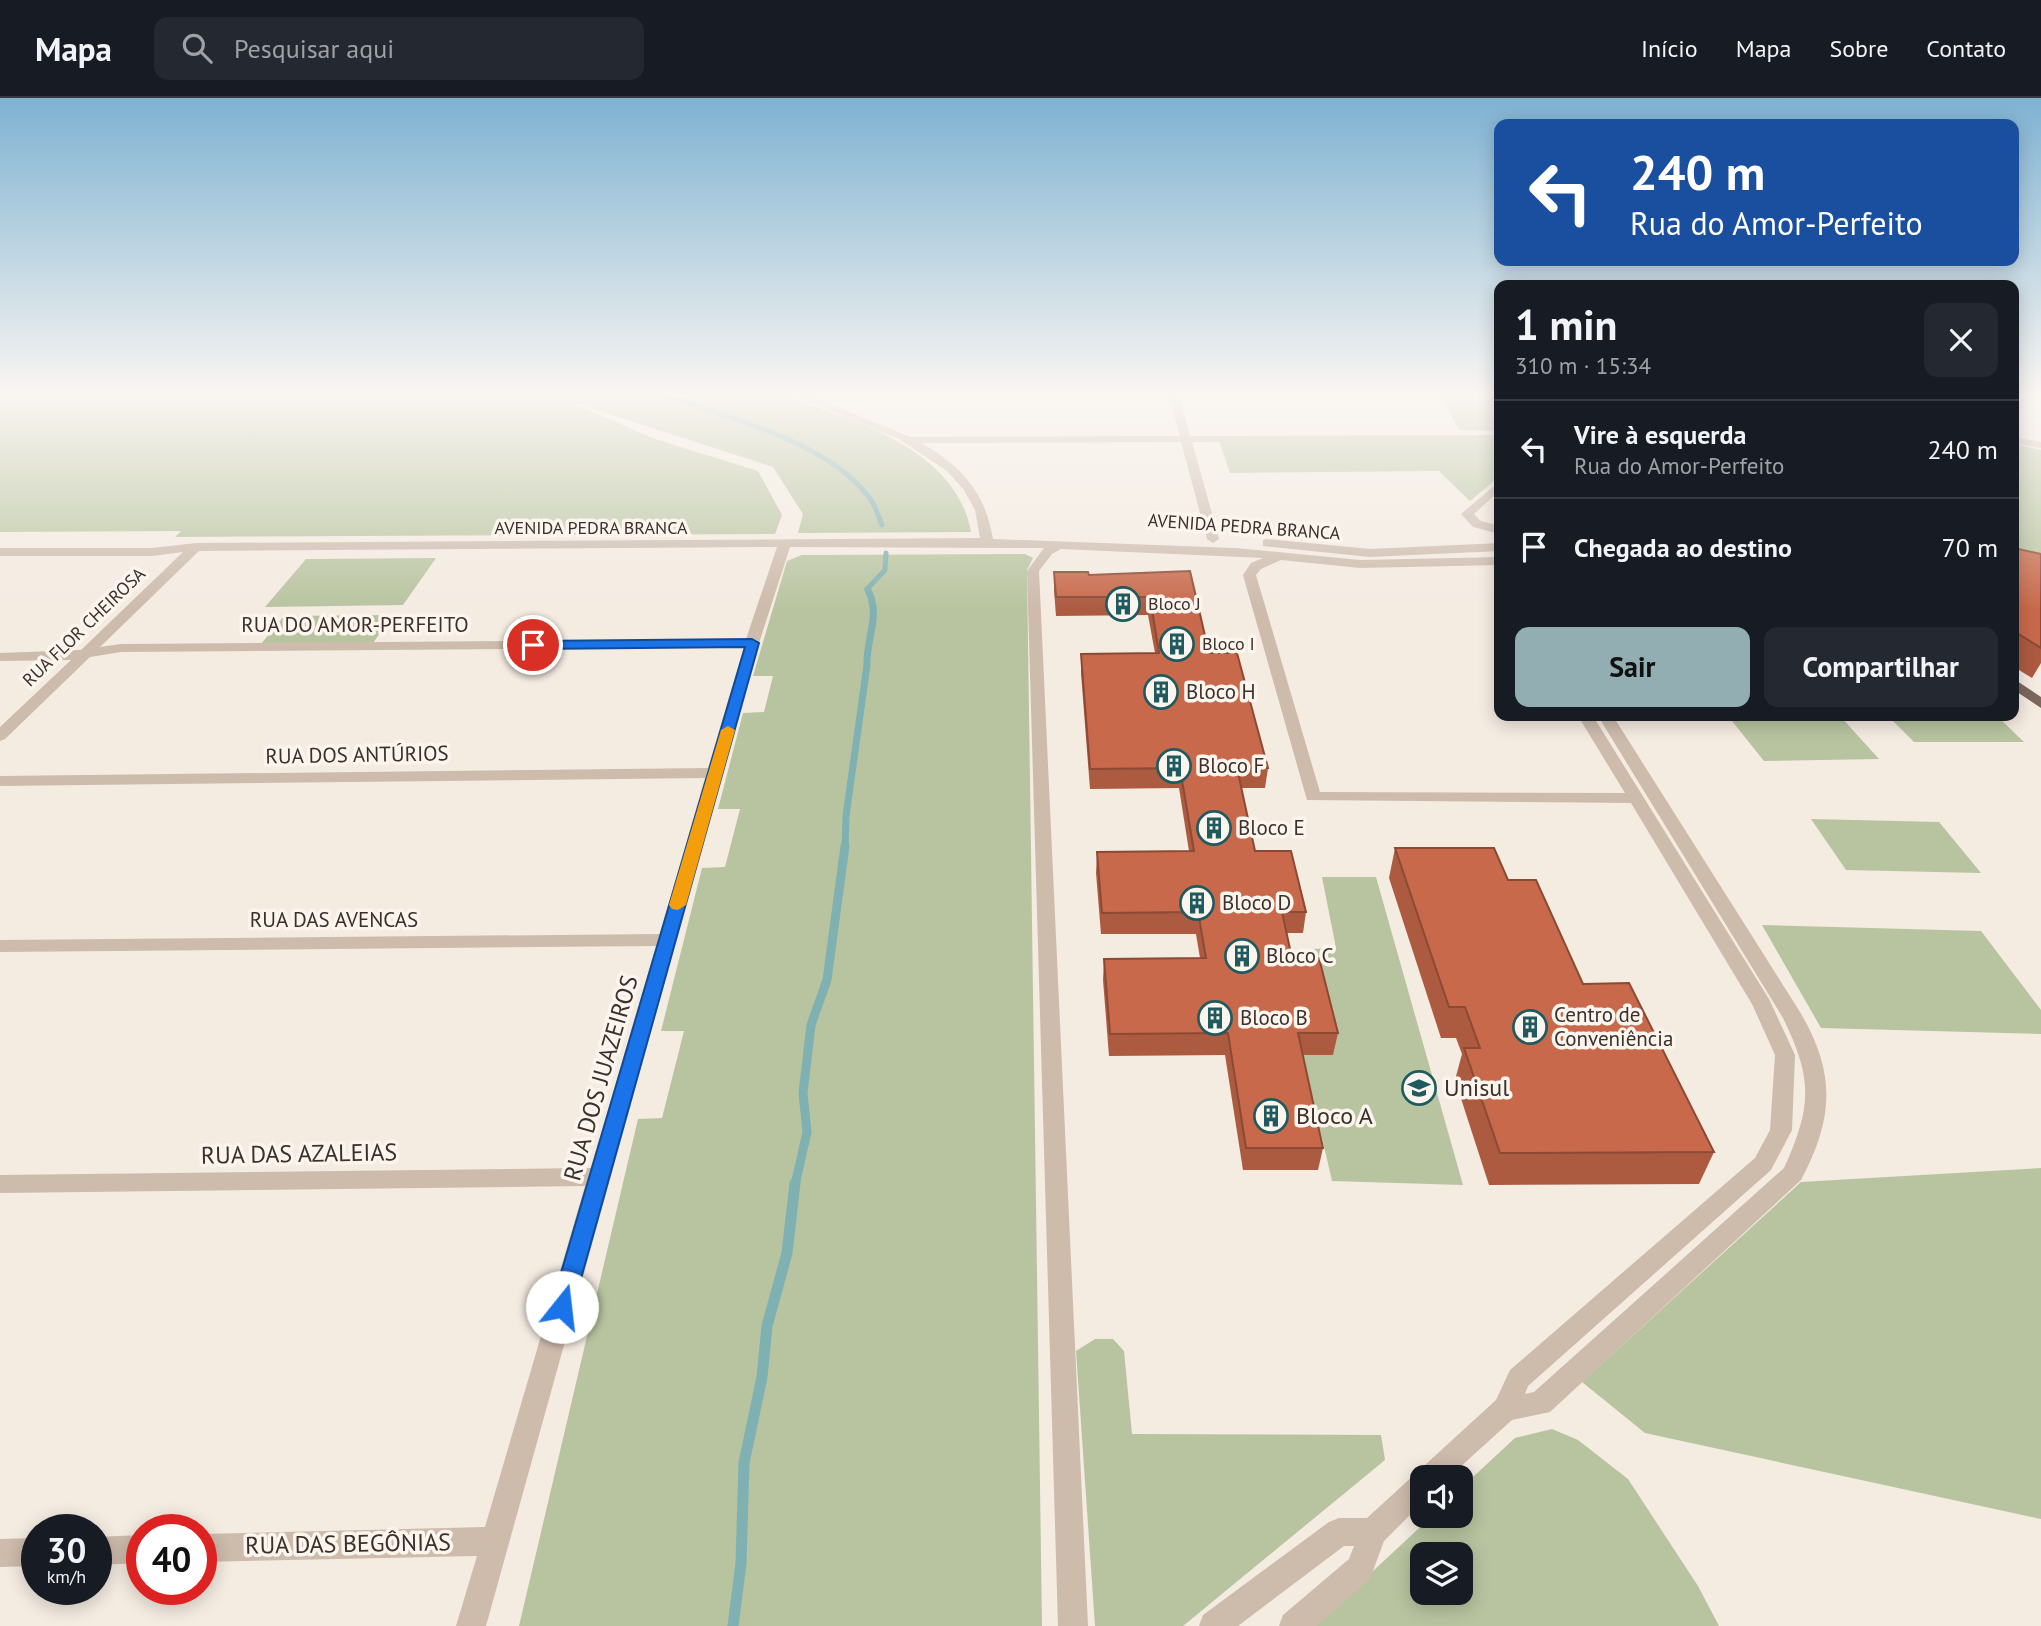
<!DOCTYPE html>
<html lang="pt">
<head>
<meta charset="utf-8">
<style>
	body { margin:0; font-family:"PT Sans",sans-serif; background:#242831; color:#f1f3f6; height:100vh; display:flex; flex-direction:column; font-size:26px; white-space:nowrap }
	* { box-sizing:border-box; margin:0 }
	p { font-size:23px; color:#9ea1a6 }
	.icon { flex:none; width:38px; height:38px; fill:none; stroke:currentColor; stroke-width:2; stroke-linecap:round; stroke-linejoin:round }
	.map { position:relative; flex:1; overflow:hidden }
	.drawer { position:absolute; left:1494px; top:182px; width:525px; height:441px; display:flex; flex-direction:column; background:#171b24; border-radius:14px; box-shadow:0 4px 18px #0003 }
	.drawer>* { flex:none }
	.guide { position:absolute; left:1494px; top:21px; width:525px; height:147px; border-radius:14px; box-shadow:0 4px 18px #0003; background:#1a4fa0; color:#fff; overflow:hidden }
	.buttons { position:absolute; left:1410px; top:1367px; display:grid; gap:14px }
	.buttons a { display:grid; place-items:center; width:63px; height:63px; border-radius:14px; background:#171b24; box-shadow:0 4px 18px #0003; font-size:35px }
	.speed { position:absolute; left:21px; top:1416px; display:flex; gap:14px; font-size:35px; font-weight:700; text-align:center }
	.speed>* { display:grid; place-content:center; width:91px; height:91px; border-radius:50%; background:#171b24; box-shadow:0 4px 18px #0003; line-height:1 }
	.speed small { font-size:18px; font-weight:400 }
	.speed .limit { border:10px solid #d22; background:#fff; color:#111 }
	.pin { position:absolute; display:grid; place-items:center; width:60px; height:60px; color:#fff; margin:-30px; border:4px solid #fff; border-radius:50%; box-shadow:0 2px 7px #0007 }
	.me { position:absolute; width:77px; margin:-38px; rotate:16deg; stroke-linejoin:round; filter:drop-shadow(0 0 5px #0008) }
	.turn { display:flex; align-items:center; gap:24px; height:147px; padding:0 21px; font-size:32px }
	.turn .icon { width:91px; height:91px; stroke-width:2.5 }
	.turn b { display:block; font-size:49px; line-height:60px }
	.round { display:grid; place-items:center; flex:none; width:74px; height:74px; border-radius:14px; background:#242831 }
	.headline { display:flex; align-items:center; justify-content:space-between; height:119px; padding:0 21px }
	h1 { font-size:42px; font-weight:700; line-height:52px }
	.cta { display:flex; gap:14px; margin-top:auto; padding:14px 21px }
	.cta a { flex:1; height:80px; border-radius:14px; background:#92aeb2; color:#111; font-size:28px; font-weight:700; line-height:80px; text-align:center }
	.cta a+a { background:#242831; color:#f1f3f6 }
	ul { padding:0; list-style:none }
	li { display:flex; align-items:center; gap:21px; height:98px; padding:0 21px; border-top:2px solid #363941 }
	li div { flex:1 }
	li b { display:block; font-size:26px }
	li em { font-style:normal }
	header { display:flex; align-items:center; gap:42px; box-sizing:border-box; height:98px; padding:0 35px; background:#171b24; border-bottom:2px solid #363941 }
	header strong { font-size:33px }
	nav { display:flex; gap:38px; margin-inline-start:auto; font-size:24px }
	.search { width:490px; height:63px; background:#242831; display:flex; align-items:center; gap:18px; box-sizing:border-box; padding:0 24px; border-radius:14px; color:#9ea1a6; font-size:26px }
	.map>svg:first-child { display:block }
	.green { fill:#b8c4a0; fill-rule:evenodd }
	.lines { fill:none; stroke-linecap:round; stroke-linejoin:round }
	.stream-far3 { stroke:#7fb0b2; stroke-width:5 }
	.stream-far2 { stroke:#7fb0b2; stroke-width:7 }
	.stream-far1 { stroke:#7fb0b2; stroke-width:9 }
	.stream { stroke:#7fb0b2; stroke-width:11 }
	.minor { fill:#cdbbac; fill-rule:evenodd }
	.major { fill:#7d675c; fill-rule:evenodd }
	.wall { fill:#ac5a40 }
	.building { fill:#c8694b; stroke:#8c4a34; stroke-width:2 }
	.route { fill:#1a73e8; stroke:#114b97; stroke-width:2 }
	.slow { fill:#f59e0b }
	.labels { text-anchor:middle; stroke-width:7; stroke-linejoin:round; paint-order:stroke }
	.far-street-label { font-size:18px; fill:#3b302b; stroke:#fbf5ee }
	.far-poi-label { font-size:18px; fill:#3b302b; stroke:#fbf5ee; text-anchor:start }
	.street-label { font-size:21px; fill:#3b302b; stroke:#fbf5ee }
	.poi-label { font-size:21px; fill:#3b302b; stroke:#fbf5ee; text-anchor:start }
	.near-street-label { font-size:24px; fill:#3b302b; stroke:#fbf5ee }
	.near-poi-label { font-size:24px; fill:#3b302b; stroke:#fbf5ee; text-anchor:start }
</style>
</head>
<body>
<header>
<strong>Mapa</strong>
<div class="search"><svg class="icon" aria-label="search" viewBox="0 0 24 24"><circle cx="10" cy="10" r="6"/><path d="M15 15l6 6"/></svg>Pesquisar aqui</div>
<nav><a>Início</a><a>Mapa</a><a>Sobre</a><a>Contato</a></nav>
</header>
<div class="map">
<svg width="2041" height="1528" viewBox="0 0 2041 1528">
	<rect width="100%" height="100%" fill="#f4ebe1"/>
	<path class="green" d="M 0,298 L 781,298 C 852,321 956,350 971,434 L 798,435 L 803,416 L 773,369 L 568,303 L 655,341 L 758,373 L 782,417 L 775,436 L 175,439 L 181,433 L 0,434 Z
		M 1441,298 L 1500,298 L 1500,333 L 1459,332 Z
		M 1219,343 L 1500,343 L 1500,378 L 1470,403 L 1439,373 L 1230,375 Z
		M 2014,346 L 2041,352 L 2041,485 L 2014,479 Z
		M 1025,456 L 1033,460 L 1027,472 L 1042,1528 L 519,1528 L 638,1021 L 662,1020 L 684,933 L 661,933 L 702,770 L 725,769 L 740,711 L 718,711 L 743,615 L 764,614 L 773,578 L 753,578 L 787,463 L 802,457 Z
		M 436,460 L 403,507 L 265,509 L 306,461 Z
		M 393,517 L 373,545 L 261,546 L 284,518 Z
		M 1728,618 L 1840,618 L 1879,661 L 1764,663 Z
		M 1888,618 L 1997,618 L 2024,644 L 1914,644 Z
		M 1811,721 L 1939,724 L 1981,775 L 1846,772 Z
		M 1322,779 L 1376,779 L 1463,1087 L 1332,1083 L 1303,957 L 1333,956 L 1312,851 L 1336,850 Z
		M 1762,827 L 1981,833 L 2041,912 L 2041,936 L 1821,930 Z
		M 2041,1070 L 2041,1421 L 1645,1335 L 1582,1284 L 1801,1084 Z
		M 1095,1241 L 1113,1241 L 1124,1253 L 1132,1336 L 1381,1337 L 1385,1362 L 1183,1528 L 1095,1528 L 1076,1253 Z
		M 1552,1331 L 1578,1342 L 1628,1381 L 1698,1488 L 1719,1528 L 1314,1528 L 1432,1418 L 1461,1418 L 1461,1390 L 1515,1340 ZM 1423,1456 L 1461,1456 L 1461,1494 L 1423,1494 Z"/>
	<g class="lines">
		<path class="stream-far3" d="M 666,298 C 728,319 827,344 868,398 C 875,406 878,417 882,427
			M 868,494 L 867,491 L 885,472 L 886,455"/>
		<path class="stream-far2" d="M 845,750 L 846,718 L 867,567 C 866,540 881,518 868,492"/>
		<path class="stream-far1" d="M 795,1087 L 807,1034 L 803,995 L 811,927 L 827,882 L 845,748"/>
		<path class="stream" d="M 733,1528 L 741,1465 L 744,1365 L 762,1279 L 767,1228 L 787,1155 L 795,1085"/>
		<path class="minor" d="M 794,298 L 809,298 L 826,304 L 910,339 L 1180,338 L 1169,298 L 1179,298 L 1190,338 L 1500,337 L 1500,343 L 1192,344 L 1219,441 L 1213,445 L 1207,441 L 1181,344 L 921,345 C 962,368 985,394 993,441 L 1235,450 L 1360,462 L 1500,459 L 1500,467 L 1360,470 L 1281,462 L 1261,471 L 1256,477 L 1320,694 L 1625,695 L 1578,618 L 1593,618 L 1769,901 L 1795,957 L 1792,1032 L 1771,1072 L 1528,1288 L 1525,1296 L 1534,1294 L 1784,1070 C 1812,1008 1813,981 1783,920 L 1598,618 L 1613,618 L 1800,914 C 1836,975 1834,1020 1801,1082 L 1550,1314 L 1512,1322 L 1449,1379 L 1423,1379 L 1423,1404 L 1384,1443 L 1370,1481 L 1317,1528 L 1279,1528 L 1283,1517 L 1349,1461 L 1354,1448 L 1344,1448 L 1238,1528 L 1199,1528 L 1203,1517 L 1329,1424 L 1339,1420 L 1367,1420 L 1496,1302 L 1510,1272 L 1755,1060 L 1770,1032 L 1775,957 L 1752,906 L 1631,705 L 1307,702 L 1243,477 L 1251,465 L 1263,460 L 1061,451 L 1052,456 L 1039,473 L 1088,1528 L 1058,1528 L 1027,473 L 1044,450 L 790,449 L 759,545 L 486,1528 L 456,1528 L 477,1458 L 201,1464 L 201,1436 L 485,1429 L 585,1088 L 0,1095 L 0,1077 L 591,1070 L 656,848 L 0,854 L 0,842 L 660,836 L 705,680 L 0,688 L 0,678 L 708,670 L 744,549 L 121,554 L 90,559 L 5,641 L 0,643 L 0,629 L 71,562 L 0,563 L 0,555 L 81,552 L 183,454 L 152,458 L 0,458 L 0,450 L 152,450 L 196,445 L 980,440 L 975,412 L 964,392 L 947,373 L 899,341 ZM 777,449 L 746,541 L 121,546 L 100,549 L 199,453 Z
			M 2014,339 L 2041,344 L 2041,350 L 2014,345 Z
			M 1500,383 L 1500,392 L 1474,416 L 1481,423 L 1500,428 L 1500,436 L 1473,429 L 1461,416 Z
			M 1267,441 L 1370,451 L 1500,445 L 1500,453 L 1370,459 L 1263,448 L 1263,442 Z
			M 142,1437 L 142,1465 L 96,1467 L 96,1439 Z
			M 37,1440 L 37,1468 L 0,1469 L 0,1441 Z"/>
		<path class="major" d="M 2014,581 L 2041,599 L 2041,610 L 2014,592 Z"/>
	</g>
	<path class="wall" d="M 2014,450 L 2041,456 L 2041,565 L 2032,580 L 2014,569 Z
		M 1190,473 L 1209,555 L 1268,670 L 1265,690 L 1241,690 L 1255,753 L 1306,814 L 1303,835 L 1286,835 L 1292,860 L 1338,935 L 1333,957 L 1302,957 L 1323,1050 L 1318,1072 L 1243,1072 L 1225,957 L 1109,958 L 1103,882 L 1104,861 L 1200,860 L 1196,836 L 1101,836 L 1096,775 L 1097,754 L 1189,753 L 1179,690 L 1090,691 L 1081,575 L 1081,556 L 1155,555 L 1148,517 L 1056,518 L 1054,492 L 1054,474 L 1089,477 Z
		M 1395,750 L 1508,782 L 1583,886 L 1714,1054 L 1699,1086 L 1489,1087 L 1455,982 L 1462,956 L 1456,940 L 1441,940 L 1389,780 Z"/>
	<path class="building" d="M 2014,450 L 2041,456 L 2041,550 L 2014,533 Z
		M 1190,473 L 1209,555 L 1237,555 L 1268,670 L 1237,670 L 1255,753 L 1291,753 L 1306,814 L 1282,814 L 1292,860 L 1319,860 L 1338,935 L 1298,935 L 1323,1050 L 1246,1050 L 1228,935 L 1110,936 L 1104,861 L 1206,860 L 1198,814 L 1102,815 L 1097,754 L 1194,753 L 1180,670 L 1090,671 L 1081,556 L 1159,555 L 1150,499 L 1056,499 L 1054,474 L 1088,474 L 1089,477 Z
		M 1395,750 L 1494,750 L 1508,782 L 1536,782 L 1583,886 L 1629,885 L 1714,1054 L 1500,1055 L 1464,950 L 1480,950 L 1465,909 L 1449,909 Z"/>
	<linearGradient id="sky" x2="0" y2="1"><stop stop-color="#7eb2d2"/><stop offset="0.58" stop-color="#faf6f2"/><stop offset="1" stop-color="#faf6f2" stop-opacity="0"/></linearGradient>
	<rect width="2041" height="512" fill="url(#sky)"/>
	<path class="route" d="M 752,541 L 759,545 L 573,1209 L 570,1216 L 562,1219 L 554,1216 L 551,1209 L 745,549 L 533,551 L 526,547 L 533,543 Z"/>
	<path class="slow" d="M 728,628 L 735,632 L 686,807 L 678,812 L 672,811 L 669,807 L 721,632 Z"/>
	<defs>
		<g id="building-ring" transform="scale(1.75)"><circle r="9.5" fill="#fbf5ee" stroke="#1f5a5e" stroke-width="1.5"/><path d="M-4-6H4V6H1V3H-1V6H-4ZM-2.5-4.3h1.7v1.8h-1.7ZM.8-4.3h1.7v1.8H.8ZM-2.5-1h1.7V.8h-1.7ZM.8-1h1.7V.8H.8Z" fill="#1f5a5e"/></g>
		<g id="university-ring" transform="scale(1.75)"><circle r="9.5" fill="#fbf5ee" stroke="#1f5a5e" stroke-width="1.5"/><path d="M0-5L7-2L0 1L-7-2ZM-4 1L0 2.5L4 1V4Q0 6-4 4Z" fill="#1f5a5e"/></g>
	</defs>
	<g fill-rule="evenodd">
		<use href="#building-ring" x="1123" y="506"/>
		<use href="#building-ring" x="1177" y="546"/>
		<use href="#building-ring" x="1161" y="594"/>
		<use href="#building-ring" x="1174" y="668"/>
		<use href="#building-ring" x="1214" y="730"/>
		<use href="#building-ring" x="1197" y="805"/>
		<use href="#building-ring" x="1242" y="858"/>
		<use href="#building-ring" x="1215" y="920"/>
		<use href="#building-ring" x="1530" y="929"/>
		<use href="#university-ring" x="1419" y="990"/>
		<use href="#building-ring" x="1271" y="1018"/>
	</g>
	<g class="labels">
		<g class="far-street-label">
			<text transform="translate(1244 429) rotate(4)" y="6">AVENIDA PEDRA BRANCA</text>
			<text x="591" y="436">AVENIDA PEDRA BRANCA</text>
			<text transform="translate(84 529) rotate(-44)" y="6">RUA FLOR CHEIROSA</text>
		</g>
		<g class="far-poi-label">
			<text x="1148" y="512">Bloco J</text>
			<text x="1202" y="552">Bloco I</text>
		</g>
		<g class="street-label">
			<text x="355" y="534">RUA DO AMOR-PERFEITO</text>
			<text transform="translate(357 657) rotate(-1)" y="7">RUA DOS ANTÚRIOS</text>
			<text x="334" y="829">RUA DAS AVENCAS</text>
		</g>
		<g class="poi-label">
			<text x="1186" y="601">Bloco H</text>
			<text x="1198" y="675">Bloco F</text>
			<text x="1238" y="737">Bloco E</text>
			<text x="1222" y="812">Bloco D</text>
			<text x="1266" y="865">Bloco C</text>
			<text x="1554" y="924">Centro de<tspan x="1554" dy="24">Conveniência</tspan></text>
			<text x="1240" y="927">Bloco B</text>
		</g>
		<g class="near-street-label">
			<text transform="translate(601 980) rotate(-74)" y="8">RUA DOS JUAZEIROS</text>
			<text transform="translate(299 1056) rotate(-1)" y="8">RUA DAS AZALEIAS</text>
			<text transform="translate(348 1446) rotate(-1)" y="8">RUA DAS BEGÔNIAS</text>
		</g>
		<g class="near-poi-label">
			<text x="1444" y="998">Unisul</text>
			<text x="1296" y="1026">Bloco A</text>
		</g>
	</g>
</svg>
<div class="buttons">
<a><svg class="icon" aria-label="sound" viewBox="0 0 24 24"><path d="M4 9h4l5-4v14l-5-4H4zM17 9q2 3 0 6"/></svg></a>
<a><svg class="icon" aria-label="layers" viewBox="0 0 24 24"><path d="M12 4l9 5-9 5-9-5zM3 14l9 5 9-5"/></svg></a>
</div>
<div class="speed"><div>30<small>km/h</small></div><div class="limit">40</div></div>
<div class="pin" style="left:533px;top:547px;background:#d93025"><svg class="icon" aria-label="arrive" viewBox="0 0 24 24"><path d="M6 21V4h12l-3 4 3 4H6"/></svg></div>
<svg class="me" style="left:562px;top:1209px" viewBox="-20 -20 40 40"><circle r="19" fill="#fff"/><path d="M0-13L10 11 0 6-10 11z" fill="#1a73e8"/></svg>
<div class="guide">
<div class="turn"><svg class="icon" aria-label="left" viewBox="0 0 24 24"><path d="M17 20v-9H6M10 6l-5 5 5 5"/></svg><div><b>240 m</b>Rua do Amor-Perfeito</div></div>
</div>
<section class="drawer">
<div class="headline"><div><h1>1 min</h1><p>310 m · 15:34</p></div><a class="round"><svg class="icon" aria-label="close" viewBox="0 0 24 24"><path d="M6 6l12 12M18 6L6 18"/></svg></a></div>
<ul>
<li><svg class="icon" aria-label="left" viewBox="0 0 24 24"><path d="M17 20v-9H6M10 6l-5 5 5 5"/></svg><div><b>Vire à esquerda</b><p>Rua do Amor-Perfeito</p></div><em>240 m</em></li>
<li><svg class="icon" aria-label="arrive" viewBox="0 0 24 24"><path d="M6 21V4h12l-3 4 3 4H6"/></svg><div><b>Chegada ao destino</b></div><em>70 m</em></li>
</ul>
<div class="cta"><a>Sair</a><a>Compartilhar</a></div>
</section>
</div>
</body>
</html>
